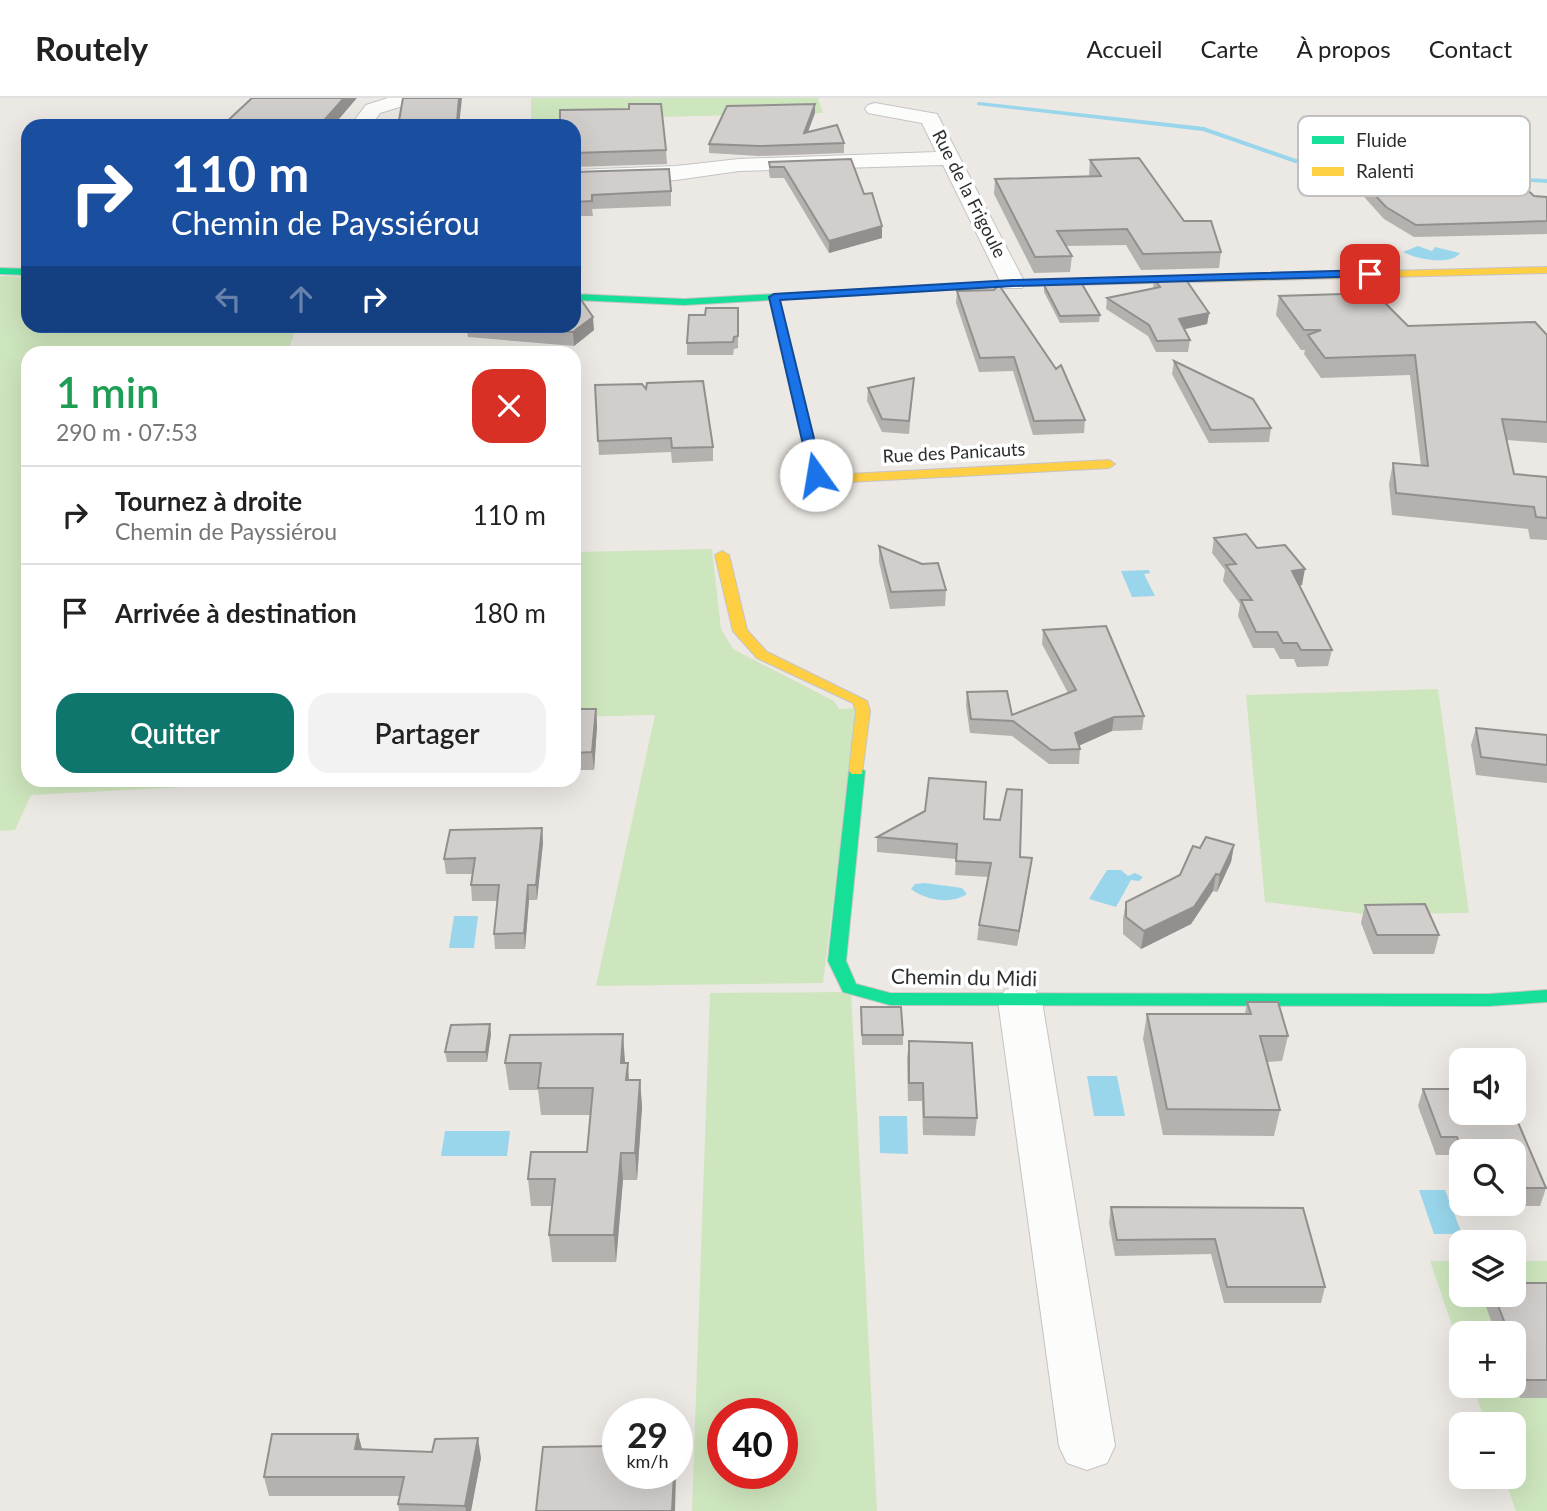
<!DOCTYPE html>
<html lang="fr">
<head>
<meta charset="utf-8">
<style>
	body { margin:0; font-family:Lato,sans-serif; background:#f2f2f2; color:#222; height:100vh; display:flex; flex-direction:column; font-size:26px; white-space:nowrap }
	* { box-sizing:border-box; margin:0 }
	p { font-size:23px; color:#767676 }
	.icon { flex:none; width:38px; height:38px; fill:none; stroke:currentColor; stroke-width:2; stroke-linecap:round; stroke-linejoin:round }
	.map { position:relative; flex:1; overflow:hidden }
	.panel { position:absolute; left:21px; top:248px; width:560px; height:441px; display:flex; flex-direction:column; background:#fff; border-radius:21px; box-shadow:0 7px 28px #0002 }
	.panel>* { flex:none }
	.top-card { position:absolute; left:21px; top:21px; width:560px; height:214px; border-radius:21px; box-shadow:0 7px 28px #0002; background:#1a4fa0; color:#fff; overflow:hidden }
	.tools { position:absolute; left:1449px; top:950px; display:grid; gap:14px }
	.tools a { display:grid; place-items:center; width:77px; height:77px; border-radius:14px; background:#fff; box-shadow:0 7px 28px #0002; font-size:35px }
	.speed { position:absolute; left:602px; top:1300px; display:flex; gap:14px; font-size:35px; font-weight:700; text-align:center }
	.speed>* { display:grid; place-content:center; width:91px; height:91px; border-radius:50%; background:#fff; box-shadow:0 7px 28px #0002; line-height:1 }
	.speed small { font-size:18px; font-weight:400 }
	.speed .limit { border:10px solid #d22; background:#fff; color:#111 }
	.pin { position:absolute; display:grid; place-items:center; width:60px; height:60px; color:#fff; margin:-30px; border-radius:14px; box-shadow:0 4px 10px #0006 }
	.me { position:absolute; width:77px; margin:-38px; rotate:347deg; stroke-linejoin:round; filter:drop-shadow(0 0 5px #0008) }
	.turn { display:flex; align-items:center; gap:24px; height:147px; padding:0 35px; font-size:32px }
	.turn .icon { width:91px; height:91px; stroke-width:2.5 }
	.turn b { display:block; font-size:49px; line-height:60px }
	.lanes { display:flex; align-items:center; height:66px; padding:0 35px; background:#0003; justify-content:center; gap:35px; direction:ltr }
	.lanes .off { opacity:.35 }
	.round { display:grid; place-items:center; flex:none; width:74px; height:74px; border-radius:21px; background:#f2f2f2 }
	.head { display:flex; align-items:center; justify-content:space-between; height:119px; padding:0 35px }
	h1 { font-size:42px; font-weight:600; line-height:52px; color:#1e9e55 }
	.primary-button { display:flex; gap:14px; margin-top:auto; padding:14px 35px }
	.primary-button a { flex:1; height:80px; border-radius:21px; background:#0f766e; color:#fff; font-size:28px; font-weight:600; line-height:80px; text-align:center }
	.primary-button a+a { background:#f2f2f2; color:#222 }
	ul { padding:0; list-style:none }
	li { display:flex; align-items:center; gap:21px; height:98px; padding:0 35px; border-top:2px solid #e0e0e0 }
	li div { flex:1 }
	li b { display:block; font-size:26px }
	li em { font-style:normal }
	header { display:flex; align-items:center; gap:42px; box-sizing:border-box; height:98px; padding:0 35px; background:#fff; border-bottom:2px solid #e0e0e0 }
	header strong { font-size:33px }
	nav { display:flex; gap:38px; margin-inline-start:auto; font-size:24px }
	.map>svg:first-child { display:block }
	.green { fill:#cee6be; fill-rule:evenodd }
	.water { fill:#99d6ec }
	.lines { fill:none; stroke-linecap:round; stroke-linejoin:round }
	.stream { fill:#99d6ec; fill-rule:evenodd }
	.street-casing { stroke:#c5c4c5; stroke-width:2 }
	.fast-casing { stroke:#c5c4c5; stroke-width:2 }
	.slow-casing { stroke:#c5c4c5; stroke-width:2 }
	.street { fill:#fcfcfb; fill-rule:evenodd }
	.fast { fill:#16e098; fill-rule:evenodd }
	.slow { fill:#ffcf43; fill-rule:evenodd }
	.wall { fill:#b4b1af }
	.shaded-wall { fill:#92908e }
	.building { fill:#d1cecb; stroke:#92908e; stroke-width:2 }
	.route { fill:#1a73e8; stroke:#114b97; stroke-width:2 }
	.labels { text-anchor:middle; stroke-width:7; stroke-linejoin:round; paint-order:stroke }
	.far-street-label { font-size:18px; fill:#2e2e2e; stroke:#fff }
	.street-label { font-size:21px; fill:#2e2e2e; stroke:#fff }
	.key { fill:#fff; stroke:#c0c0c0; stroke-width:2 }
	.key-label { font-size:19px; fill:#2e2e2e }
</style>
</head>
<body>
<header>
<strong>Routely</strong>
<nav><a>Accueil</a><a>Carte</a><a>À propos</a><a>Contact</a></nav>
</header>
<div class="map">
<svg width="1547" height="1413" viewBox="0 0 1547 1413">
	<rect width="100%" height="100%" fill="#ece8e4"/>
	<path class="green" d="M 531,0 L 818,0 L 823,15 L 531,22 Z
		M 0,178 L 28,179 L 28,228 L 297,228 L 287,255 L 28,256 L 28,682 L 300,683 L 31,697 L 15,732 L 0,733 Z
		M 712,451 L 721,531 L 733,551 L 834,603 L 839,611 L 857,610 L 823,885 L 596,888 L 655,617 L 574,619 L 574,454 Z
		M 1438,591 L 1469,815 L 1364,816 L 1265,804 L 1246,597 Z
		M 851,894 L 877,1413 L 692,1413 L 710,895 ZM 723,1316 L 782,1316 L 782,1376 L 723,1376 Z
		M 1430,1163 L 1461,1163 L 1461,1197 L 1514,1197 L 1514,1163 L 1547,1163 L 1547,1413 L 1516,1413 L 1504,1379 L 1514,1379 L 1514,1326 L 1486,1326 L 1473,1288 L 1514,1288 L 1514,1236 L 1461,1236 L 1461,1254 Z"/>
	<path class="water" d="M 1418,148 L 1432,153 L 1435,149 L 1460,155 C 1451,168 1416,161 1403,154 Z
		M 1149,472 L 1150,475 L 1144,476 L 1155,498 L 1132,499 L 1121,473 Z
		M 1107,772 L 1121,772 L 1128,778 L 1135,775 L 1143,779 L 1139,783 L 1131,782 L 1116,809 L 1089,801 Z
		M 925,785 L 962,790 L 967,796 C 951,807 925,802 911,791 L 915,786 Z
		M 454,818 L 478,818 L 474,850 L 449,850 Z
		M 1087,978 L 1117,978 L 1125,1018 L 1094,1018 Z
		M 879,1018 L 907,1018 L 908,1056 L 880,1055 Z
		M 445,1033 L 510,1033 L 507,1058 L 441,1058 Z
		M 1419,1092 L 1445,1092 L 1462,1136 L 1434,1136 Z"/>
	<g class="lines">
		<path class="stream" d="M 979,4 L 1204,29 L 1296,61 L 1382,71 L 1385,73 L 1382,75 L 1295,65 L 1203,33 L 977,7 L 977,5 Z
			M 1415,75 L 1483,79 L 1486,81 L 1483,83 L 1413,78 L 1412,77 Z
			M 1503,79 L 1547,81 L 1547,85 L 1501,82 L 1500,81 Z"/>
		<g class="street-casing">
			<path id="street" d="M 388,0 L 419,0 L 416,4 L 380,15 L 371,28 L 350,28 L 366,7 Z
				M 875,5 L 937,16 L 1025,185 L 1022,190 L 1004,190 L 1001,185 L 943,67 L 739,73 L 676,82 L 574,86 L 574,72 L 676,68 L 739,61 L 936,54 L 922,25 L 868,15 L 865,11 L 868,7 Z
				M 1020,888 L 1035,892 L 1042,903 L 1115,1348 L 1107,1365 L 1087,1372 L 1067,1365 L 1059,1348 L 998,903 L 1005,892 Z"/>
		</g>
		<g class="fast-casing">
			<path id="fast" d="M 0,170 L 28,171 L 28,177 L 0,176 Z
				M 1030,182 L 1035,185 L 1034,187 L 684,207 L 574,202 L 574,196 L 684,201 Z
				M 857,668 L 865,673 L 846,863 L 856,886 L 890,895 L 1489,896 L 1547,892 L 1547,904 L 1489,908 L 890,907 L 843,894 L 828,863 L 849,673 Z"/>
		</g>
		<g class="slow-casing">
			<path id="slow" d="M 1547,169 L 1547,175 L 1030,188 L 1025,185 L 1030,182 Z
				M 774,196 L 779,199 L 822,375 L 830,377 L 1109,362 L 1115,366 L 1109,370 L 829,385 L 812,380 L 769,199 Z
				M 722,453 L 729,457 L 747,532 L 767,554 L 867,603 L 870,613 L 862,676 L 852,676 L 849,673 L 856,613 L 853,605 L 757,560 L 733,533 L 715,457 Z"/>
		</g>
		<use href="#street" class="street"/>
		<use href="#fast" class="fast"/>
		<use href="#slow" class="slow"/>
	</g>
	<path class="wall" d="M 815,6 L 815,15 L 808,34 L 844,45 L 844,55 L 759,58 L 709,55 L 709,46 Z
		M 574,28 L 666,52 L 667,66 L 574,69 Z
		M 851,61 L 882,140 L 829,155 L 784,80 L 770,80 L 769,75 L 769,64 Z
		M 1090,62 L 1184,123 L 1221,154 L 1219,170 L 1141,172 L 1126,147 L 1066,148 L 1072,158 L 1070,174 L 1034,175 L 994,96 L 995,81 L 1090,78 L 1089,77 Z
		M 574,74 L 671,93 L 671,108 L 592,111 L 593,118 L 574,118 Z
		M 1358,79 L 1441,81 L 1534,98 L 1547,99 L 1547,136 L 1414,139 L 1384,121 L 1356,90 Z
		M 1154,180 L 1209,215 L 1207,226 L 1184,231 L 1190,242 L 1188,254 L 1156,254 L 1148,238 L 1106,211 L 1107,200 L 1153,191 Z
		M 1044,187 L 1100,217 L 1099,224 L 1060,225 L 1044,194 Z
		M 957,193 L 1085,322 L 1084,335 L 1033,337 L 1013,273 L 979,274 L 956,205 Z
		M 1279,198 L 1408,228 L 1547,237 L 1547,345 L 1507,342 L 1514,376 L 1547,379 L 1547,442 L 1530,441 L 1528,431 L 1392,417 L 1389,386 L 1393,365 L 1421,368 L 1410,277 L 1321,280 L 1304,256 L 1305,252 L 1301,252 L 1276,217 Z
		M 738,210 L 738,250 L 734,251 L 733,257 L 687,257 L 687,245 L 705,217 Z
		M 466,228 L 574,228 L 594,232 L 574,248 L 468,239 Z
		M 1174,263 L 1271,330 L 1269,344 L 1209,345 L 1172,276 Z
		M 595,287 L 646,291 L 713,349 L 713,363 L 672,365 L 671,354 L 599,357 Z
		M 868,290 L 913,293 L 909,336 L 882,334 L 867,303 Z
		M 1214,440 L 1257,450 L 1302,487 L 1299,488 L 1332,552 L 1328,568 L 1297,569 L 1294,561 L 1280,561 L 1274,550 L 1253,550 L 1238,518 L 1240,506 L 1223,483 L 1225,472 L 1212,455 Z
		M 879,448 L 946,492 L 945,508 L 890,511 L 879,464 Z
		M 1043,532 L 1144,618 L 1142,632 L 1112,633 L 1079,647 L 1080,651 L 1079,666 L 1049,666 L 1012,638 L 970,635 L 966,608 L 967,594 L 1012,617 L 1068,595 L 1042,546 Z
		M 574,611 L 596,611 L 597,628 L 594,672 L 574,672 Z
		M 1476,630 L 1547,637 L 1547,685 L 1476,677 L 1471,647 Z
		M 984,721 L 1020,759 L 1030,775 L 1017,848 L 977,842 L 979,827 L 988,779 L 955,777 L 956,761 L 877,754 L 877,739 Z
		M 542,730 L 543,745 L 537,802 L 529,802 L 525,851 L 495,851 L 494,836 L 497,803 L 472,803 L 471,787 L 472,776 L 446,776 L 444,761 Z
		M 1234,747 L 1231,764 L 1217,794 L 1213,793 L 1191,826 L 1141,851 L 1123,836 L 1123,821 L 1126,804 L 1180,777 L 1200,750 Z
		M 1365,807 L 1439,837 L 1434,856 L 1373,856 L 1361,825 Z
		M 1247,904 L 1288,938 L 1282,963 L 1267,964 L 1280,1012 L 1274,1038 L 1163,1037 L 1143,941 L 1147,916 L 1245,916 Z
		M 861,909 L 903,937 L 903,947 L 862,947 Z
		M 491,936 L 487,964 L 447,964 L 445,954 Z
		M 909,943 L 977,1020 L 975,1038 L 923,1037 L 922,1003 L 908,1003 L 907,961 Z
		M 505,965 L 628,965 L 629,982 L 640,982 L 642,1009 L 637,1082 L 623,1082 L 616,1164 L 552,1164 L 549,1137 L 552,1108 L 531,1108 L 528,1081 L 587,1054 L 591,1017 L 541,1017 L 538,992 L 509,992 Z
		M 1423,991 L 1461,991 L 1461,1015 L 1514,1015 L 1546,1090 L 1540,1108 L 1472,1108 L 1472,1106 L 1514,1106 L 1514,1054 L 1461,1054 L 1461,1081 L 1451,1057 L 1436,1057 L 1418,1008 Z
		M 1111,1109 L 1303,1110 L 1325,1189 L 1321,1205 L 1224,1205 L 1211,1156 L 1115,1158 L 1109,1125 Z
		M 1547,1185 L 1547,1300 L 1520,1300 L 1514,1284 L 1514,1236 L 1496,1236 L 1484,1203 L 1486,1197 L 1514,1197 Z
		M 358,1336 L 362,1351 L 481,1360 L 471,1413 L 399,1413 L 398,1406 L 400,1398 L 269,1398 L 264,1379 Z"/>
	<path class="shaded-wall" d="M 344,0 L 357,0 L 333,28 L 319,28 Z
		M 459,0 L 462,0 L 459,28 L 454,28 Z
		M 815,6 L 815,15 L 804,44 L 804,35 Z
		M 882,128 L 882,140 L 829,155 L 829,143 Z
		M 1209,215 L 1207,226 L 1177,233 L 1179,221 Z
		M 593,219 L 594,232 L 574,248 L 573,234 Z
		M 1305,471 L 1302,487 L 1289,489 L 1292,473 Z
		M 596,611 L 597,628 L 594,672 L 592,654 Z
		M 1114,619 L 1112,633 L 1074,650 L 1075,635 Z
		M 542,730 L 543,745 L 537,802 L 536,787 Z
		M 1234,747 L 1231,764 L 1217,794 L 1220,777 Z
		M 1032,760 L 1030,775 L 1017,848 L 1019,833 Z
		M 1216,776 L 1213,793 L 1191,826 L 1141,851 L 1144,833 Z
		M 528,787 L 529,802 L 525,851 L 524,835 Z
		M 490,926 L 491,936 L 487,964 L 486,954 Z
		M 623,936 L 625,963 L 622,992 L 621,965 Z
		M 628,965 L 629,992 L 626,982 Z
		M 640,982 L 642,1009 L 637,1082 L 635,1055 Z
		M 621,1055 L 623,1082 L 616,1164 L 614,1137 Z
		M 358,1336 L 363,1355 L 355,1351 Z
		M 478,1340 L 481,1360 L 471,1413 L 466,1413 L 465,1408 Z
		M 674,1376 L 676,1376 L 675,1413 L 672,1413 Z"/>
	<path class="building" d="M 252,0 L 344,0 L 319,28 L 222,28 Z
		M 403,0 L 459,0 L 457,24 L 454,28 L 398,28 Z
		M 629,6 L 661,6 L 666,52 L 574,55 L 574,28 L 560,28 L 560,12 L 629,11 Z
		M 815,6 L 804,35 L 837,27 L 844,45 L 759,48 L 709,46 L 727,8 Z
		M 1139,60 L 1184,123 L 1211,123 L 1221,154 L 1143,156 L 1127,131 L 1057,133 L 1072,158 L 1035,159 L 995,81 L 1101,78 L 1090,62 Z
		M 851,61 L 864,96 L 872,95 L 882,128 L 829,143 L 784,69 L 770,69 L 769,64 Z
		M 1380,65 L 1441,81 L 1513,79 L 1534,98 L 1547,99 L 1547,123 L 1416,127 L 1386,109 L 1358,79 Z
		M 669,71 L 671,93 L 592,97 L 592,103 L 574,104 L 574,74 Z
		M 1184,179 L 1209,215 L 1179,221 L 1190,242 L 1157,243 L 1149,227 L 1107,200 L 1160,189 L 1154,180 Z
		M 1082,186 L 1100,217 L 1060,218 L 1044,187 Z
		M 999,187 L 1056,271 L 1061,267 L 1085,322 L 1034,323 L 1014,259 L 980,260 L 957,193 L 994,192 Z
		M 1375,195 L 1408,228 L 1535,224 L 1547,237 L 1547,324 L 1502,321 L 1514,376 L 1547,379 L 1547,420 L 1536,419 L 1534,409 L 1396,395 L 1393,365 L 1428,368 L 1415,257 L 1325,260 L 1308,237 L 1321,232 L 1304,232 L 1279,198 Z
		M 574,196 L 577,196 L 593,219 L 573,234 L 487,228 L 574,228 Z
		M 706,210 L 738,210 L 738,238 L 734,239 L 733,244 L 687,245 L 689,217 L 705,217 Z
		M 1174,263 L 1253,301 L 1271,330 L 1211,332 Z
		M 914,280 L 909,323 L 882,321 L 868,290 Z
		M 703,283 L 713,349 L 672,350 L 671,340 L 598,343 L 595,287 L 642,286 L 646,291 L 647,285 Z
		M 1246,436 L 1257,450 L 1285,447 L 1305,471 L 1292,473 L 1332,552 L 1301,552 L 1297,545 L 1283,545 L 1277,534 L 1256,534 L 1241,502 L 1252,502 L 1226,467 L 1236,466 L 1214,440 Z
		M 879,448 L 922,466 L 938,465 L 946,492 L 891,494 Z
		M 1106,528 L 1144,618 L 1114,619 L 1075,635 L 1080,651 L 1051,652 L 1013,623 L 971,621 L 967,594 L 1007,593 L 1012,617 L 1076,592 L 1043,532 Z
		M 574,611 L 596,611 L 592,654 L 574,655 Z
		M 1476,630 L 1547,637 L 1547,667 L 1481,659 Z
		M 929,680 L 986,684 L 984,721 L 1000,722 L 1007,691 L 1022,692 L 1020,759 L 1032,760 L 1019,833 L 979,827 L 991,765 L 956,763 L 957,746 L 877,739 L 925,713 Z
		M 542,730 L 536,787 L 528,787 L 524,835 L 494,836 L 499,787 L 471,787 L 475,760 L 444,761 L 450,732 Z
		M 1206,739 L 1234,747 L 1220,777 L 1216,776 L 1194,809 L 1144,833 L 1126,819 L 1126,804 L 1180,777 L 1193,748 L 1200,750 Z
		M 1425,806 L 1439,837 L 1377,837 L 1365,807 Z
		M 1247,904 L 1278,904 L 1288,938 L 1260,938 L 1280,1012 L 1167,1011 L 1147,916 L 1251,916 Z
		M 861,909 L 901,909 L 903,937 L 862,937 Z
		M 490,926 L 486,954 L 445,954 L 451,927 Z
		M 623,936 L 621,965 L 628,965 L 626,982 L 640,982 L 635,1055 L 621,1055 L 614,1137 L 549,1137 L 555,1081 L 528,1081 L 531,1054 L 587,1054 L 593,990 L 538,990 L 541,965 L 505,965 L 510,937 Z
		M 909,943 L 972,945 L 977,1020 L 924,1019 L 923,985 L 909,985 Z
		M 1423,991 L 1461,991 L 1461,1015 L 1514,1015 L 1546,1090 L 1514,1090 L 1514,1054 L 1463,1054 L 1457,1039 L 1441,1039 Z
		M 1111,1109 L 1303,1110 L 1325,1189 L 1227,1189 L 1215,1141 L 1117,1142 Z
		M 1514,1185 L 1547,1185 L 1547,1282 L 1526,1282 L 1514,1248 L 1514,1236 L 1509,1236 L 1494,1197 L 1514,1197 Z
		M 272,1336 L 358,1336 L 355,1351 L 432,1354 L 435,1341 L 478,1340 L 465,1408 L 398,1406 L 404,1379 L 264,1379 Z
		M 618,1348 L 618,1376 L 674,1376 L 672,1413 L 536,1413 L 543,1349 Z"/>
	<path class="route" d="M 1370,172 L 1374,178 L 1013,188 L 780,202 L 823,377 L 816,381 L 810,377 L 769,199 L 774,196 L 1013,182 Z"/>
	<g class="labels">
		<g class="far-street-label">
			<text transform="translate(969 96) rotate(63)" y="6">Rue de la Frigoule</text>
			<text transform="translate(954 355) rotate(-3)" y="6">Rue des Panicauts</text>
		</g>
		<g class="street-label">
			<text transform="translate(964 880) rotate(1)" y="7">Chemin du Midi</text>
		</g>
	</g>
	<rect x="1298" y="18" width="232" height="80" rx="10" class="key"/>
	<rect x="1312" y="38" width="32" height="8" fill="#16e098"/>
	<rect x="1312" y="69" width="32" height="9" fill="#ffcf43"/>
	<g class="key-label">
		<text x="1356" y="49">Fluide</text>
		<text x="1356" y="80">Ralenti</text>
	</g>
</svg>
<div class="tools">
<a><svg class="icon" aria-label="sound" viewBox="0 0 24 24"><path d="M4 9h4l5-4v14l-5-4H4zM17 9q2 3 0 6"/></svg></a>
<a><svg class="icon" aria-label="search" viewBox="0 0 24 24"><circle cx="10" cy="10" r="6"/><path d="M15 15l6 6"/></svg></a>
<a><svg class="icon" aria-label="layers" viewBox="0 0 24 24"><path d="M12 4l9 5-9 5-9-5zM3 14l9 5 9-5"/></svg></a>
<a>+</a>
<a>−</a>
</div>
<div class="speed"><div>29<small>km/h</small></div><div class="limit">40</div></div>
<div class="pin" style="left:1370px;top:176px;background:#d93025"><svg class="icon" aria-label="arrive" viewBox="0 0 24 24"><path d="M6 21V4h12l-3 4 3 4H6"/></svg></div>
<svg class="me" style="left:816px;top:377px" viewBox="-20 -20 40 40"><circle r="19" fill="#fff"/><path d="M0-13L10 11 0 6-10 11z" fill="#1a73e8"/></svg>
<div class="top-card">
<div class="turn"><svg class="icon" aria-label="right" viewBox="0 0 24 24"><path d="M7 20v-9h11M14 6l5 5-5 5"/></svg><div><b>110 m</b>Chemin de Payssiérou</div></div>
<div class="lanes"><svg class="icon off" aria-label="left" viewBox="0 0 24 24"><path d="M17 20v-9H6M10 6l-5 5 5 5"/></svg><svg class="icon off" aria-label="ahead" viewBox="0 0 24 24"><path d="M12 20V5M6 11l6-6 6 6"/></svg><svg class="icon" aria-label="right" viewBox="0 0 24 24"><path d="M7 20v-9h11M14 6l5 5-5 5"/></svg></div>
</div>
<section class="panel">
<div class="head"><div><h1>1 min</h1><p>290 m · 07:53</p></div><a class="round" style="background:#d93025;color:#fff"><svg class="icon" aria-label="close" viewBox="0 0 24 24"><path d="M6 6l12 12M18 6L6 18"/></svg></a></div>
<ul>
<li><svg class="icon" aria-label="right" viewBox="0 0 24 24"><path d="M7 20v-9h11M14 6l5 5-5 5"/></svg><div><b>Tournez à droite</b><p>Chemin de Payssiérou</p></div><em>110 m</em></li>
<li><svg class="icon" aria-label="arrive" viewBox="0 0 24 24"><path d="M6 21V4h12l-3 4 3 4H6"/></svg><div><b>Arrivée à destination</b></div><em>180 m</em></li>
</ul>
<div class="primary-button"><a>Quitter</a><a>Partager</a></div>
</section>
</div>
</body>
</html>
